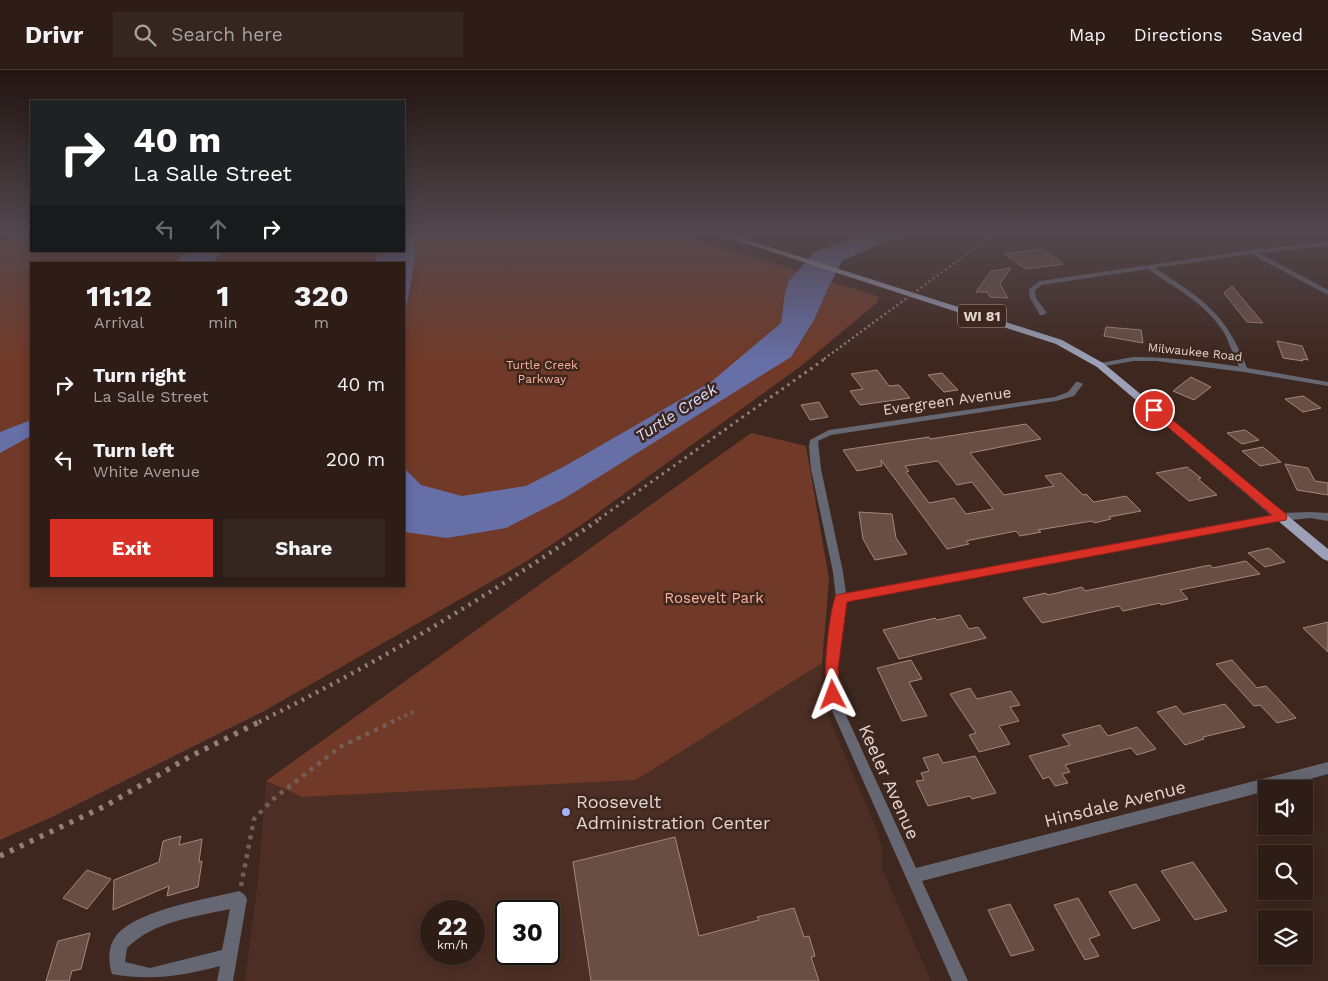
<!DOCTYPE html>
<html lang="en">
<head>
<meta charset="utf-8">
<style>
	body { margin:0; font-family:"Work Sans",sans-serif; background:#362620; color:#f1f3f6; height:100vh; display:flex; flex-direction:column; font-size:19px; white-space:nowrap }
	* { box-sizing:border-box; margin:0 }
	p { font-size:16px; color:#a7a2a1 }
	.icon { flex:none; width:28px; height:28px; fill:none; stroke:currentColor; stroke-width:2; stroke-linecap:round; stroke-linejoin:round }
	.map { position:relative; flex:1; overflow:hidden }
	.drawer { position:absolute; left:30px; top:192px; width:375px; height:325px; display:flex; flex-direction:column; background:#2e1d17; border-radius:0px; box-shadow:0 2px 12px #0003,0 0 0 1px #493b36 }
	.drawer>* { flex:none }
	.hud { position:absolute; left:30px; top:30px; width:375px; height:152px; border-radius:0px; box-shadow:0 2px 12px #0003,0 0 0 1px #493b36; background:#202124; color:#fff; overflow:hidden }
	.controls { position:absolute; left:1258px; top:710px; display:grid; gap:10px }
	.controls a { display:grid; place-items:center; width:55px; height:55px; border-radius:0px; background:#2e1d17; box-shadow:0 2px 12px #0003,0 0 0 1px #493b36; font-size:25px }
	.speed { position:absolute; left:420px; top:830px; display:flex; gap:10px; font-size:25px; font-weight:700; text-align:center }
	.speed>* { display:grid; place-content:center; width:65px; height:65px; border-radius:50%; background:#2e1d17; box-shadow:0 2px 12px #0003,0 0 0 1px #493b36; line-height:1 }
	.speed small { font-size:12px; font-weight:400 }
	.speed .limit { border:2px solid #111; border-radius:8px; background:#fff; color:#111 }
	.pin { position:absolute; display:grid; place-items:center; width:42px; height:42px; color:#fff; margin:-21px; border:2px solid #fff; border-radius:50%; box-shadow:0 1px 5px #0007 }
	.me { position:absolute; width:55px; margin:-28px; rotate:357deg; stroke-linejoin:round; filter:drop-shadow(0 0 4px #0008) }
	.turn { display:flex; align-items:center; gap:18px; height:105px; padding:0 20px; font-size:22px }
	.turn .icon { width:65px; height:65px; stroke-width:2.5 }
	.turn b { display:block; font-size:35px; line-height:42px }
	.lanes { display:flex; align-items:center; height:48px; padding:0 20px; background:#0003; justify-content:center; gap:25px; direction:ltr }
	.lanes .off { opacity:.35 }
	.eta { display:flex; justify-content:space-evenly; align-items:center; height:85px; text-align:center }
	.eta b { font-size:30px; font-weight:700; line-height:35px }
	.cta { display:flex; gap:10px; margin-top:auto; padding:10px 20px }
	.cta a { flex:1; height:58px; border-radius:0px; background:#d93025; color:#fff; font-size:20px; font-weight:700; line-height:58px; text-align:center }
	.cta a+a { background:#362620; color:#f1f3f6 }
	ul { padding:0; list-style:none }
	li { display:flex; align-items:center; gap:15px; height:75px; padding:0 20px }
	li div { flex:1 }
	li b { display:block; font-size:19px }
	li em { font-style:normal }
	header { display:flex; align-items:center; gap:30px; box-sizing:border-box; height:70px; padding:0 25px; background:#2e1d17; border-bottom:1px solid #493b36 }
	header strong { font-size:24px }
	nav { display:flex; gap:28px; margin-inline-start:auto; font-size:18px }
	.search { width:350px; height:45px; background:#362620; display:flex; align-items:center; gap:12px; box-sizing:border-box; padding:0 18px; border-radius:0px; color:#a7a2a1; font-size:19px }
	.map>svg:first-child { display:block }
	.built { fill:#4c2e24; fill-rule:evenodd }
	.green { fill:#713a28; fill-rule:evenodd }
	.water { fill:#676fa7 }
	.building { fill:#684e45; stroke:#a4877d; fill-rule:evenodd }
	.lines { fill:none; stroke-linecap:round; stroke-linejoin:round }
	.path-far1 { stroke:#735f58; stroke-width:4; stroke-dasharray:2.5 4.5; stroke-linecap:butt }
	.path { stroke:#735f58; stroke-width:4.5; stroke-dasharray:4 5.5; stroke-linecap:butt }
	.minor { fill:#656772; fill-rule:evenodd }
	.tertiary { fill:#656772; fill-rule:evenodd }
	.primary { fill:#9da1b7; fill-rule:evenodd }
	.rail-far3 { stroke:#937f79; stroke-width:2.5; stroke-dasharray:2 3; stroke-linecap:butt }
	.rail-far2 { stroke:#937f79; stroke-width:3; stroke-dasharray:2.5 4.5; stroke-linecap:butt }
	.rail-far1 { stroke:#937f79; stroke-width:4.5; stroke-dasharray:2.5 5.5; stroke-linecap:butt }
	.rail { stroke:#937f79; stroke-width:5.5; stroke-dasharray:4 7; stroke-linecap:butt }
	.route { fill:#d93025; stroke:#8d1f18 }
	.poi-dot { fill:#a6b1fc; stroke:#3e271f; stroke-width:2 }
	.labels { text-anchor:middle; stroke-width:5; stroke-linejoin:round; paint-order:stroke }
	.far-street-label { font-size:12px; fill:#e3d3ce; stroke:#3e271f }
	.far-park-label { font-size:12px; fill:#fbb199; stroke:#3e271f }
	.shield { fill:#3e271f; stroke:#b29f9a; stroke-width:1 }
	.shield-label { font-size:14px; font-weight:bold; fill:#e3d3ce }
	.street-label { font-size:15px; fill:#e3d3ce; stroke:#3e271f }
	.park-label { font-size:15px; fill:#fbb199; stroke:#3e271f }
	.water-label { font-size:16px; font-style:italic; fill:#d7ddff; stroke:#3e271f }
	.near-street-label { font-size:18px; fill:#e3d3ce; stroke:#3e271f }
	.near-poi-label { font-size:18px; fill:#e3d3ce; stroke:#3e271f; text-anchor:start }
</style>
</head>
<body>
<header>
<strong>Drivr</strong>
<div class="search"><svg class="icon" aria-label="search" viewBox="0 0 24 24"><circle cx="10" cy="10" r="6"/><path d="M15 15l6 6"/></svg>Search here</div>
<nav><a>Map</a><a>Directions</a><a>Saved</a></nav>
</header>
<div class="map">
<svg width="1328" height="911" viewBox="0 0 1328 911">
	<rect width="100%" height="100%" fill="#3e271f"/>
	<path class="built" d="M 822,593 L 822,631 L 876,758 L 882,778 L 882,798 L 931,911 L 245,911 L 258,810 L 266,711 L 302,727 L 636,710 ZM 431,841 L 474,841 L 474,884 L 431,884 ZM 506,841 L 549,841 L 549,884 L 506,884 Z"/>
	<path class="green" d="M 404,164 L 680,164 L 880,227 L 876,230 L 879,231 L 801,296 L 581,455 L 522,494 L 264,641 L 52,747 L 0,770 L 0,171 L 31,165 L 31,181 L 404,181 ZM 31,194 L 404,194 L 404,516 L 31,516 Z
		M 751,363 L 806,376 L 829,509 L 822,593 L 636,710 L 302,727 L 266,711 Z"/>
	<path class="water" d="M 404,164 L 411,164 L 414,166 L 415,186 L 404,251 L 404,194 L 376,194 L 377,181 L 404,181 Z
		M 864,164 L 904,164 L 842,191 L 827,220 L 814,250 L 791,287 L 565,428 L 506,458 L 447,468 L 404,462 L 404,398 L 421,415 L 462,426 L 526,416 L 565,396 L 711,312 L 781,253 L 785,223 L 789,211 L 814,182 Z
		M 187,181 L 223,181 L 210,194 L 175,194 Z
		M 31,350 L 31,366 L 0,383 L 0,362 Z"/>
	<path class="building" d="M 1042,179 L 1063,194 L 1026,199 L 1004,184 Z
		M 1011,198 L 1000,214 L 1008,228 L 990,227 L 987,222 L 976,222 L 991,201 Z
		M 1232,216 L 1263,253 L 1247,252 L 1224,223 Z
		M 1106,257 L 1141,260 L 1143,273 L 1104,266 Z
		M 1277,271 L 1302,276 L 1308,290 L 1302,289 L 1303,291 L 1283,288 Z
		M 877,300 L 889,316 L 899,315 L 910,328 L 860,335 L 850,321 L 863,319 L 851,304 Z
		M 942,303 L 958,320 L 944,322 L 928,305 Z
		M 1191,307 L 1211,317 L 1194,330 L 1173,321 Z
		M 1303,326 L 1321,338 L 1303,342 L 1285,329 Z
		M 819,332 L 828,347 L 810,350 L 801,335 Z
		M 1026,354 L 1041,369 L 970,383 L 1004,425 L 1054,416 L 1045,406 L 1061,403 L 1083,425 L 1086,424 L 1094,432 L 1126,426 L 1141,441 L 1109,447 L 1111,449 L 1094,453 L 1092,451 L 1038,460 L 1041,462 L 1020,466 L 1016,461 L 966,471 L 969,474 L 947,479 L 881,390 L 882,396 L 857,401 L 843,380 L 929,367 L 930,369 ZM 938,391 L 957,415 L 972,412 L 993,439 L 966,444 L 954,428 L 929,433 L 906,402 L 909,401 L 905,396 Z
		M 1245,360 L 1259,370 L 1242,374 L 1227,363 Z
		M 1263,377 L 1281,392 L 1260,396 L 1242,381 Z
		M 1285,394 L 1308,398 L 1315,411 L 1328,413 L 1328,425 L 1297,420 Z
		M 1187,397 L 1201,408 L 1198,409 L 1217,425 L 1189,431 L 1156,403 Z
		M 859,442 L 892,444 L 896,468 L 907,484 L 875,490 L 863,469 Z
		M 1269,478 L 1285,492 L 1265,497 L 1248,483 Z
		M 1246,491 L 1260,504 L 1180,520 L 1188,529 L 1161,535 L 1160,533 L 1123,541 L 1119,536 L 1042,553 L 1023,528 L 1046,523 L 1048,525 L 1082,517 L 1085,521 L 1210,495 L 1213,498 Z
		M 960,545 L 969,559 L 978,557 L 986,568 L 899,589 L 883,560 L 935,548 L 937,550 Z
		M 1328,552 L 1328,582 L 1303,558 Z
		M 911,590 L 922,609 L 909,612 L 927,646 L 902,651 L 877,598 Z
		M 1232,590 L 1257,618 L 1266,616 L 1296,648 L 1277,653 L 1260,635 L 1254,636 L 1216,594 Z
		M 970,618 L 977,629 L 1011,621 L 1020,635 L 1010,637 L 1019,651 L 999,656 L 1010,674 L 979,682 L 969,665 L 976,663 L 950,624 Z
		M 1225,634 L 1245,657 L 1203,667 L 1204,669 L 1185,675 L 1157,642 L 1176,636 L 1183,644 Z
		M 1100,655 L 1108,666 L 1137,657 L 1156,679 L 1137,685 L 1131,678 L 1065,695 L 1070,702 L 1062,704 L 1068,713 L 1055,716 L 1049,707 L 1043,709 L 1029,686 L 1070,675 L 1062,665 Z
		M 938,684 L 943,693 L 975,686 L 996,723 L 972,729 L 970,726 L 928,736 L 916,711 L 924,710 L 921,703 L 929,701 L 923,688 Z
		M 181,766 L 179,775 L 202,769 L 199,792 L 202,791 L 198,817 L 167,826 L 169,816 L 113,840 L 114,810 L 159,792 L 163,771 Z
		M 675,767 L 699,866 L 759,850 L 757,847 L 794,838 L 804,867 L 809,866 L 815,886 L 811,887 L 819,911 L 591,911 L 573,792 Z
		M 1193,792 L 1227,841 L 1195,850 L 1161,801 Z
		M 87,800 L 111,809 L 87,839 L 63,828 Z
		M 1136,814 L 1160,850 L 1133,859 L 1109,822 Z
		M 1078,828 L 1100,865 L 1089,869 L 1099,886 L 1085,890 L 1054,835 Z
		M 1010,834 L 1034,880 L 1011,886 L 988,840 Z
		M 90,863 L 81,899 L 72,901 L 69,911 L 46,911 L 58,871 Z"/>
	<g class="lines">
		<path class="path-far1" d="M 392,652 L 415,641"/>
		<path class="path" d="M 241,816 L 254,749 L 272,730 L 340,677 L 394,651"/>
		<path class="minor" d="M 1328,172 L 1328,176 L 1259,183 L 1328,220 L 1328,225 L 1251,184 L 1155,198 C 1204,230 1226,243 1248,300 L 1244,302 C 1237,299 1229,270 1223,261 C 1205,233 1175,218 1148,199 L 1042,215 L 1035,220 L 1036,228 L 1047,243 L 1043,245 L 1040,245 L 1030,228 L 1029,219 L 1040,211 L 1252,180 Z
			M 1076,312 L 1079,312 L 1083,314 L 1074,326 L 1056,331 L 831,365 L 818,371 L 821,399 L 843,502 L 846,523 L 1282,443 L 1310,442 L 1328,443 L 1328,451 L 1310,448 L 1282,451 L 846,531 L 837,599 L 837,621 L 845,643 L 916,798 L 1328,692 L 1328,704 L 1273,719 L 1266,719 L 1266,721 L 922,811 L 968,911 L 952,911 L 833,643 L 825,621 L 825,599 L 836,528 L 833,502 L 811,399 L 809,377 L 810,370 L 829,360 L 1055,327 L 1068,322 Z
			M 239,821 L 244,824 L 247,829 L 233,911 L 217,911 L 220,896 C 183,906 150,911 112,904 C 108,892 108,876 116,866 C 136,840 207,829 239,821 ZM 230,839 L 222,880 L 150,898 L 125,892 L 127,878 C 154,851 194,847 230,839 Z"/>
		<path class="tertiary" d="M 1133,287 C 1198,287 1264,301 1328,312 L 1328,316 L 1244,302 L 1156,291 L 1133,291 L 1100,297 L 1096,295 L 1100,293 Z"/>
		<path class="primary" d="M 717,164 L 729,164 L 1062,270 L 1103,293 L 1328,479 L 1328,491 L 1323,489 L 1097,297 L 1056,274 Z"/>
		<path class="rail-far3" d="M 824,289 L 994,164"/>
		<path class="rail-far2" d="M 599,449 L 826,288"/>
		<path class="rail-far1" d="M 259,652 C 378,593 492,524 601,448"/>
		<path class="rail" d="M 0,786 L 107,735 L 191,686 L 261,651"/>
	</g>
	<linearGradient id="sky" x2="0" y2="1"><stop stop-color="#221511"/><stop offset="0.56" stop-color="#52474d"/><stop offset="1" stop-color="#52474d" stop-opacity="0"/></linearGradient>
	<rect width="1328" height="292" fill="url(#sky)"/>
	<path class="route" d="M 1150,337 L 1157,337 L 1286,444 L 1287,447 L 1286,450 L 847,532 L 838,599 L 840,625 L 838,629 L 833,631 L 828,629 C 821,615 829,539 836,525 L 1272,445 L 1150,342 Z"/>
	<circle class="poi-dot" cx="566" cy="742" r="5"/>
	<g class="labels">
		<g class="far-street-label">
			<text transform="translate(1195 282) rotate(6)" y="4">Milwaukee Road</text>
		</g>
		<g class="far-park-label">
			<text x="542" y="299">Turtle Creek<tspan x="542" dy="14">Parkway</tspan></text>
		</g>
		<rect class="shield" x="958" y="234.5" width="48" height="23" rx="4"/>
		<g class="shield-label">
			<text x="982" y="251">WI 81</text>
		</g>
		<g class="street-label">
			<text transform="translate(947 331) rotate(-8)" y="5">Evergreen Avenue</text>
		</g>
		<g class="park-label">
			<text x="714" y="533">Rosevelt Park</text>
		</g>
		<g class="water-label">
			<text transform="translate(676 342) rotate(-33)" y="6">Turtle Creek</text>
		</g>
		<g class="near-street-label">
			<text transform="translate(889 712) rotate(66)" y="6">Keeler Avenue</text>
			<text transform="translate(1115 734) rotate(-14)" y="6">Hinsdale Avenue</text>
		</g>
		<g class="near-poi-label">
			<text x="576" y="738">Roosevelt<tspan x="576" dy="21">Administration Center</tspan></text>
		</g>
	</g>
</svg>
<div class="controls">
<a><svg class="icon" aria-label="sound" viewBox="0 0 24 24"><path d="M4 9h4l5-4v14l-5-4H4zM17 9q2 3 0 6"/></svg></a>
<a><svg class="icon" aria-label="search" viewBox="0 0 24 24"><circle cx="10" cy="10" r="6"/><path d="M15 15l6 6"/></svg></a>
<a><svg class="icon" aria-label="layers" viewBox="0 0 24 24"><path d="M12 4l9 5-9 5-9-5zM3 14l9 5 9-5"/></svg></a>
</div>
<div class="speed"><div>22<small>km/h</small></div><div class="limit">30</div></div>
<div class="pin" style="left:1154px;top:340px;background:#d93025"><svg class="icon" aria-label="arrive" viewBox="0 0 24 24"><path d="M6 21V4h12l-3 4 3 4H6"/></svg></div>
<svg class="me" style="left:833px;top:625px" viewBox="-20 -20 40 40"><path d="M0-17L14 15 0 8-14 15z" fill="#d93025" stroke="#fff" stroke-width="4"/></svg>
<div class="hud">
<div class="turn"><svg class="icon" aria-label="right" viewBox="0 0 24 24"><path d="M7 20v-9h11M14 6l5 5-5 5"/></svg><div><b>40 m</b>La Salle Street</div></div>
<div class="lanes"><svg class="icon off" aria-label="left" viewBox="0 0 24 24"><path d="M17 20v-9H6M10 6l-5 5 5 5"/></svg><svg class="icon off" aria-label="ahead" viewBox="0 0 24 24"><path d="M12 20V5M6 11l6-6 6 6"/></svg><svg class="icon" aria-label="right" viewBox="0 0 24 24"><path d="M7 20v-9h11M14 6l5 5-5 5"/></svg></div>
</div>
<section class="drawer">
<div class="eta">
<div><b>11:12</b><p>Arrival</p></div>
<div><b>1</b><p>min</p></div>
<div><b>320</b><p>m</p></div>
</div>
<ul>
<li><svg class="icon" aria-label="right" viewBox="0 0 24 24"><path d="M7 20v-9h11M14 6l5 5-5 5"/></svg><div><b>Turn right</b><p>La Salle Street</p></div><em>40 m</em></li>
<li><svg class="icon" aria-label="left" viewBox="0 0 24 24"><path d="M17 20v-9H6M10 6l-5 5 5 5"/></svg><div><b>Turn left</b><p>White Avenue</p></div><em>200 m</em></li>
</ul>
<div class="cta"><a>Exit</a><a>Share</a></div>
</section>
</div>
</body>
</html>
